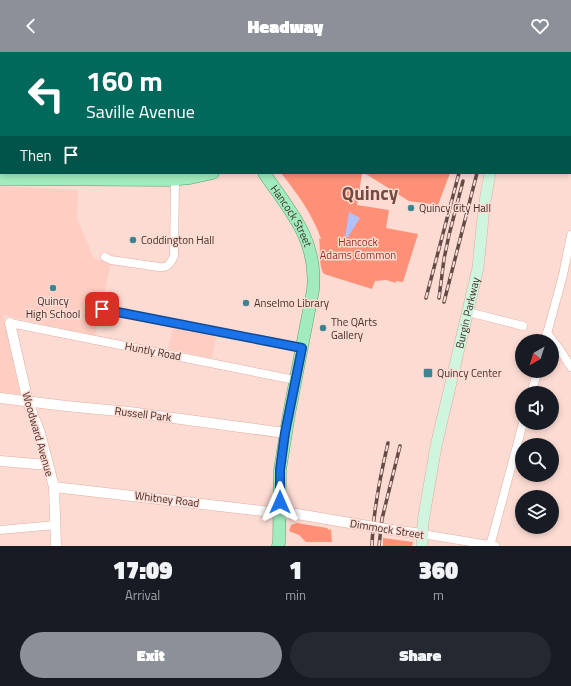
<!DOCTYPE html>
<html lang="en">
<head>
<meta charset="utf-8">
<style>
	body { margin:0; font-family:"Titillium Web",sans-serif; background:#242831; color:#f1f3f6; height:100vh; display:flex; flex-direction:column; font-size:15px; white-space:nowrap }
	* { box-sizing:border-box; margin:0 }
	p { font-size:13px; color:#9ea1a6 }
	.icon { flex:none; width:22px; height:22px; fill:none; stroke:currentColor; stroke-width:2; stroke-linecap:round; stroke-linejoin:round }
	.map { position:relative; height:494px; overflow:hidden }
	.side { display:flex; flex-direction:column; background:#171b24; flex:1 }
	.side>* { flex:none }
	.guide { position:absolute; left:0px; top:0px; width:571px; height:122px; box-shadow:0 2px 6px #0003; background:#00695c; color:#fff; overflow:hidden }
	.needle { width:26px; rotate:219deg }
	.controls { position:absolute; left:515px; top:282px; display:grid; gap:8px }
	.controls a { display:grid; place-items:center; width:44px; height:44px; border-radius:50%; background:#171b24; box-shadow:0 2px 6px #0003; font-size:20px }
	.pin { position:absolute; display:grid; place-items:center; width:34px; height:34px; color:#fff; margin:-17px; border-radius:8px; box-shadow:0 2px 6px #0006 }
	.me { position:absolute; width:44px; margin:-22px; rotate:0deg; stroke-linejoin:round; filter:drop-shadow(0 0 3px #0008) }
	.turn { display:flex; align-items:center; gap:14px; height:84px; padding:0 20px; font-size:18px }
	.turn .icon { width:52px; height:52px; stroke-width:2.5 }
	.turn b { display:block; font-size:28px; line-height:34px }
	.then { display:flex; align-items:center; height:38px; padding:0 20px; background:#0003; gap:8px; font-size:15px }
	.eta { display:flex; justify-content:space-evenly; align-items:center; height:68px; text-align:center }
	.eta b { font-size:24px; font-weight:800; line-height:28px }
	.cta { display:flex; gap:8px; margin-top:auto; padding:8px 20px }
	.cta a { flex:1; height:46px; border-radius:24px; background:#8c9099; color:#fff; font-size:16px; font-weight:800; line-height:46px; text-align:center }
	.cta a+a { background:#242831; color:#f1f3f6 }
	header { display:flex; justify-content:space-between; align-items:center; height:52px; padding:0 20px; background:#8c9099; color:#fff; font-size:18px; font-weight:800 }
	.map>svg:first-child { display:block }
	.built { fill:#ffcdc1 }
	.green { fill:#fd9076 }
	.water { fill:#b2c0fc }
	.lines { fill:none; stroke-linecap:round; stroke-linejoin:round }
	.minor-casing { stroke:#e2aea2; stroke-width:9 }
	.tertiary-casing { stroke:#e2aea2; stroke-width:11 }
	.secondary-casing { stroke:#e2aea2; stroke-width:12 }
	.primary-casing { stroke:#58a06e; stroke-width:13 }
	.minor { stroke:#fff; stroke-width:8 }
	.tertiary { stroke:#fff; stroke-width:10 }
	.secondary { stroke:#d0f5df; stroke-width:11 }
	.primary { stroke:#a1ebbe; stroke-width:12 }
	.rail-casing { stroke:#634c47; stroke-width:3.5 }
	.rail { stroke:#fcdbd3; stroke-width:2; stroke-dasharray:6; stroke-linecap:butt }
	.tertiary-bridge-casing { stroke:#e2aea2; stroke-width:11; stroke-linecap:butt }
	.tertiary-bridge { stroke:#fff; stroke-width:10 }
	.route-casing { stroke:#114b97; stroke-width:10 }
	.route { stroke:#1a73e8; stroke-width:7 }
	.poi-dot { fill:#408493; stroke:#fcdbd3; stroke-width:1.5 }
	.labels { text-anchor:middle; stroke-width:3; stroke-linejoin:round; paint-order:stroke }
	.poi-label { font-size:11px; fill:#432e29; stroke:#fcdbd3; text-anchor:start }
	.street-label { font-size:11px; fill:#432e29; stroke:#fcdbd3 }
	.park-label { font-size:11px; fill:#95321b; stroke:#fcdbd3 }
	.town-label { font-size:19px; font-weight:bold; fill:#75493e; stroke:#fcdbd3 }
</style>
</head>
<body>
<header><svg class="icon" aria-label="back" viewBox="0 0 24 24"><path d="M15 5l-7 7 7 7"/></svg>Headway<svg class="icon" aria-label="heart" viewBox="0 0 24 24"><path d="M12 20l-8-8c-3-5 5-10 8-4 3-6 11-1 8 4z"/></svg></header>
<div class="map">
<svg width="571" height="494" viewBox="0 0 571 494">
	<rect width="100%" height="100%" fill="#fcdbd3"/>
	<path class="built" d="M 0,134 L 78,138 L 77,166 L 94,207 L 111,210 L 95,284 L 3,263 L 20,342 L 0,340 Z
		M 173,275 L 216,285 L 212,306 L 168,297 Z"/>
	<path class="green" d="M 281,121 L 450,121 L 438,153 L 409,149 L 366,122 L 362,122 L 357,153 L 389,158 L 386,176 L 418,182 L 403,230 L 396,229 L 396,231 L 386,228 L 375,229 L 372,237 L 324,222 C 318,213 321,198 319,187 L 321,187 C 313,163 297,141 281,121 Z
		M 297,471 L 327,476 L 329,478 L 331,477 L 332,490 L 306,490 L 299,483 L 289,479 L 291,473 Z
		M 383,486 L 413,490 L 412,494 L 383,494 Z"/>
	<path class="water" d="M 349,160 L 360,166 L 348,185 L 345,185 Z"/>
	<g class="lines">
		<g class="minor-casing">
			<path id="minor" d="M 74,0 L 75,1
				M 38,1 L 40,0
				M 268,1 L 271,0
				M 0,56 L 1,56
				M 105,205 L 111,208 L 159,215 C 168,216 170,212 174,204 L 175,128
				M 102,257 L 302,296
				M 468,260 L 523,274
				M 10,271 L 295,328
				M 547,281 L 560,298 L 571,315
				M 545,289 L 563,223 L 571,183
				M 531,341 L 538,319
				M 0,478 L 55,473
				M 422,482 L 495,494
				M 490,494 L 523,371"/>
		</g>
		<g class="tertiary-casing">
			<path id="tertiary" d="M 10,271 L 28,350 L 40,381 L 54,435 L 56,494
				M 0,346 L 66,354 L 129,360 L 285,381
				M 0,409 L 48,413
				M 54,435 L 280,461 L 297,462 L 368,474
				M 392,478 L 422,482"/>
		</g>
		<g class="secondary-casing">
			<g id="secondary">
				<path d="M 529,1 L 529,0"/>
				<path id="s1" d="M 422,494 L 423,470 L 436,394 L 478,216 L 484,155 L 490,121"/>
			</g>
		</g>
		<g class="primary-casing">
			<g id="primary">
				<path d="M 190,0 L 190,1"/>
				<path d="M 367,1 L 368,0"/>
				<path id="s2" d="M 264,121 C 290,159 318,188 313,238 L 289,362 L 280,418 L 279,491 L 278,494"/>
				<path d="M 0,127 L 168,128 L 190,126 L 213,121"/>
			</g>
		</g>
		<use href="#minor" class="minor"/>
		<use href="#tertiary" class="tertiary"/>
		<use href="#secondary" class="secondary"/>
		<use href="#primary" class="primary"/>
		<g class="rail-casing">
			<path id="rail" d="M 426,246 L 459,121
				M 439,246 L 444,207 L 449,183 L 463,129
				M 444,250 L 477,121
				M 372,494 C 373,459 380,425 388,391
				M 379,494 L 382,467 L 400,394"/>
		</g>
		<use href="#rail" class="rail"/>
		<g class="tertiary-bridge-casing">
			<path id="tertiary-bridge" d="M 368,474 L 392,478"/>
		</g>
		<use href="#tertiary-bridge" class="tertiary-bridge"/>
	</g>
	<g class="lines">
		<g class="route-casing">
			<path id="route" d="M 102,257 L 302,296 L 285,381 L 280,418 L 280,450"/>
		</g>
		<use href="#route" class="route"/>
	</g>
	<g class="poi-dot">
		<circle cx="411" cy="156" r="4"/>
		<circle cx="133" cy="188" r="4"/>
		<circle cx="53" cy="236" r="4"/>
		<circle cx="246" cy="251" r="4"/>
		<circle cx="323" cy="276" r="4"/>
		<rect x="423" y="316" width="10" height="10" rx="2"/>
	</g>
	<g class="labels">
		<g class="poi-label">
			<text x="419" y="160">Quincy City Hall</text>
			<text x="141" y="192">Coddington Hall</text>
			<text x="53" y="253" text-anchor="middle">Quincy<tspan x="53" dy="13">High School</tspan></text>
			<text x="254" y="255">Anselmo Library</text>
			<text x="331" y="274">The QArts<tspan x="331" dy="13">Gallery</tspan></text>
			<text x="437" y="325">Quincy Center</text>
		</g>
		<g class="street-label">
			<text dy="4" stroke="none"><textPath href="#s2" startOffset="51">Hancock Street</textPath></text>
			<text dy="4" stroke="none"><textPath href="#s1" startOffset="238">Burgin Parkway</textPath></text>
			<text transform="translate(153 299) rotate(11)" y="4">Huntly Road</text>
			<text transform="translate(143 362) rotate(7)" y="4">Russell Park</text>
			<text transform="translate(38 382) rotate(74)" y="4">Woodward Avenue</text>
			<text transform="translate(167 447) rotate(7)" y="4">Whitney Road</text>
			<text transform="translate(387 477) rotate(9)" y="4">Dimmock Street</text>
		</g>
		<g class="park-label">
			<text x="358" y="194">Hancock<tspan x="358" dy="13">Adams Common</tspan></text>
		</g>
		<g class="town-label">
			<text x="370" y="148">Quincy</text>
		</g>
	</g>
</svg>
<div class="controls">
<a><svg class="needle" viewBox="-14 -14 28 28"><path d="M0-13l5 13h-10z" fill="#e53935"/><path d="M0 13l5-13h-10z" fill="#9ea1a6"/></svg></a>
<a><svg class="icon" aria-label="sound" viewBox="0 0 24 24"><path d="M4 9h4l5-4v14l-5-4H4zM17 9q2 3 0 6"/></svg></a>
<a><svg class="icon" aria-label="search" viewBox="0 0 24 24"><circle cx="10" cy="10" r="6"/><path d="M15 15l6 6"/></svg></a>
<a><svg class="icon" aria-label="layers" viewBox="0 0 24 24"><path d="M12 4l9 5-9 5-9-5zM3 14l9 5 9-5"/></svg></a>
</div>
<div class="pin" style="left:102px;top:257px;background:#d93025"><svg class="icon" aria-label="arrive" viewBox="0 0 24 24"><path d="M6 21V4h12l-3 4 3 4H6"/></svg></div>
<svg class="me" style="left:280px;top:450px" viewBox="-20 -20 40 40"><path d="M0-17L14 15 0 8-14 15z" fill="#1a73e8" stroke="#fff" stroke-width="4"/></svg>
<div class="guide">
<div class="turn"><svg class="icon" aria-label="left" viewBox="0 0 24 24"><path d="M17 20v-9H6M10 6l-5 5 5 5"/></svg><div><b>160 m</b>Saville Avenue</div></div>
<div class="then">Then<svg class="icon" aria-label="arrive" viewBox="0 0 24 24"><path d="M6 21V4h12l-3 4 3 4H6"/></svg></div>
</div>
</div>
<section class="side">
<div class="eta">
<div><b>17:09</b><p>Arrival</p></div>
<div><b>1</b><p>min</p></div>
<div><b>360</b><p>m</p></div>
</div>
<div class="cta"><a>Exit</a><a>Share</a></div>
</section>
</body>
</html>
